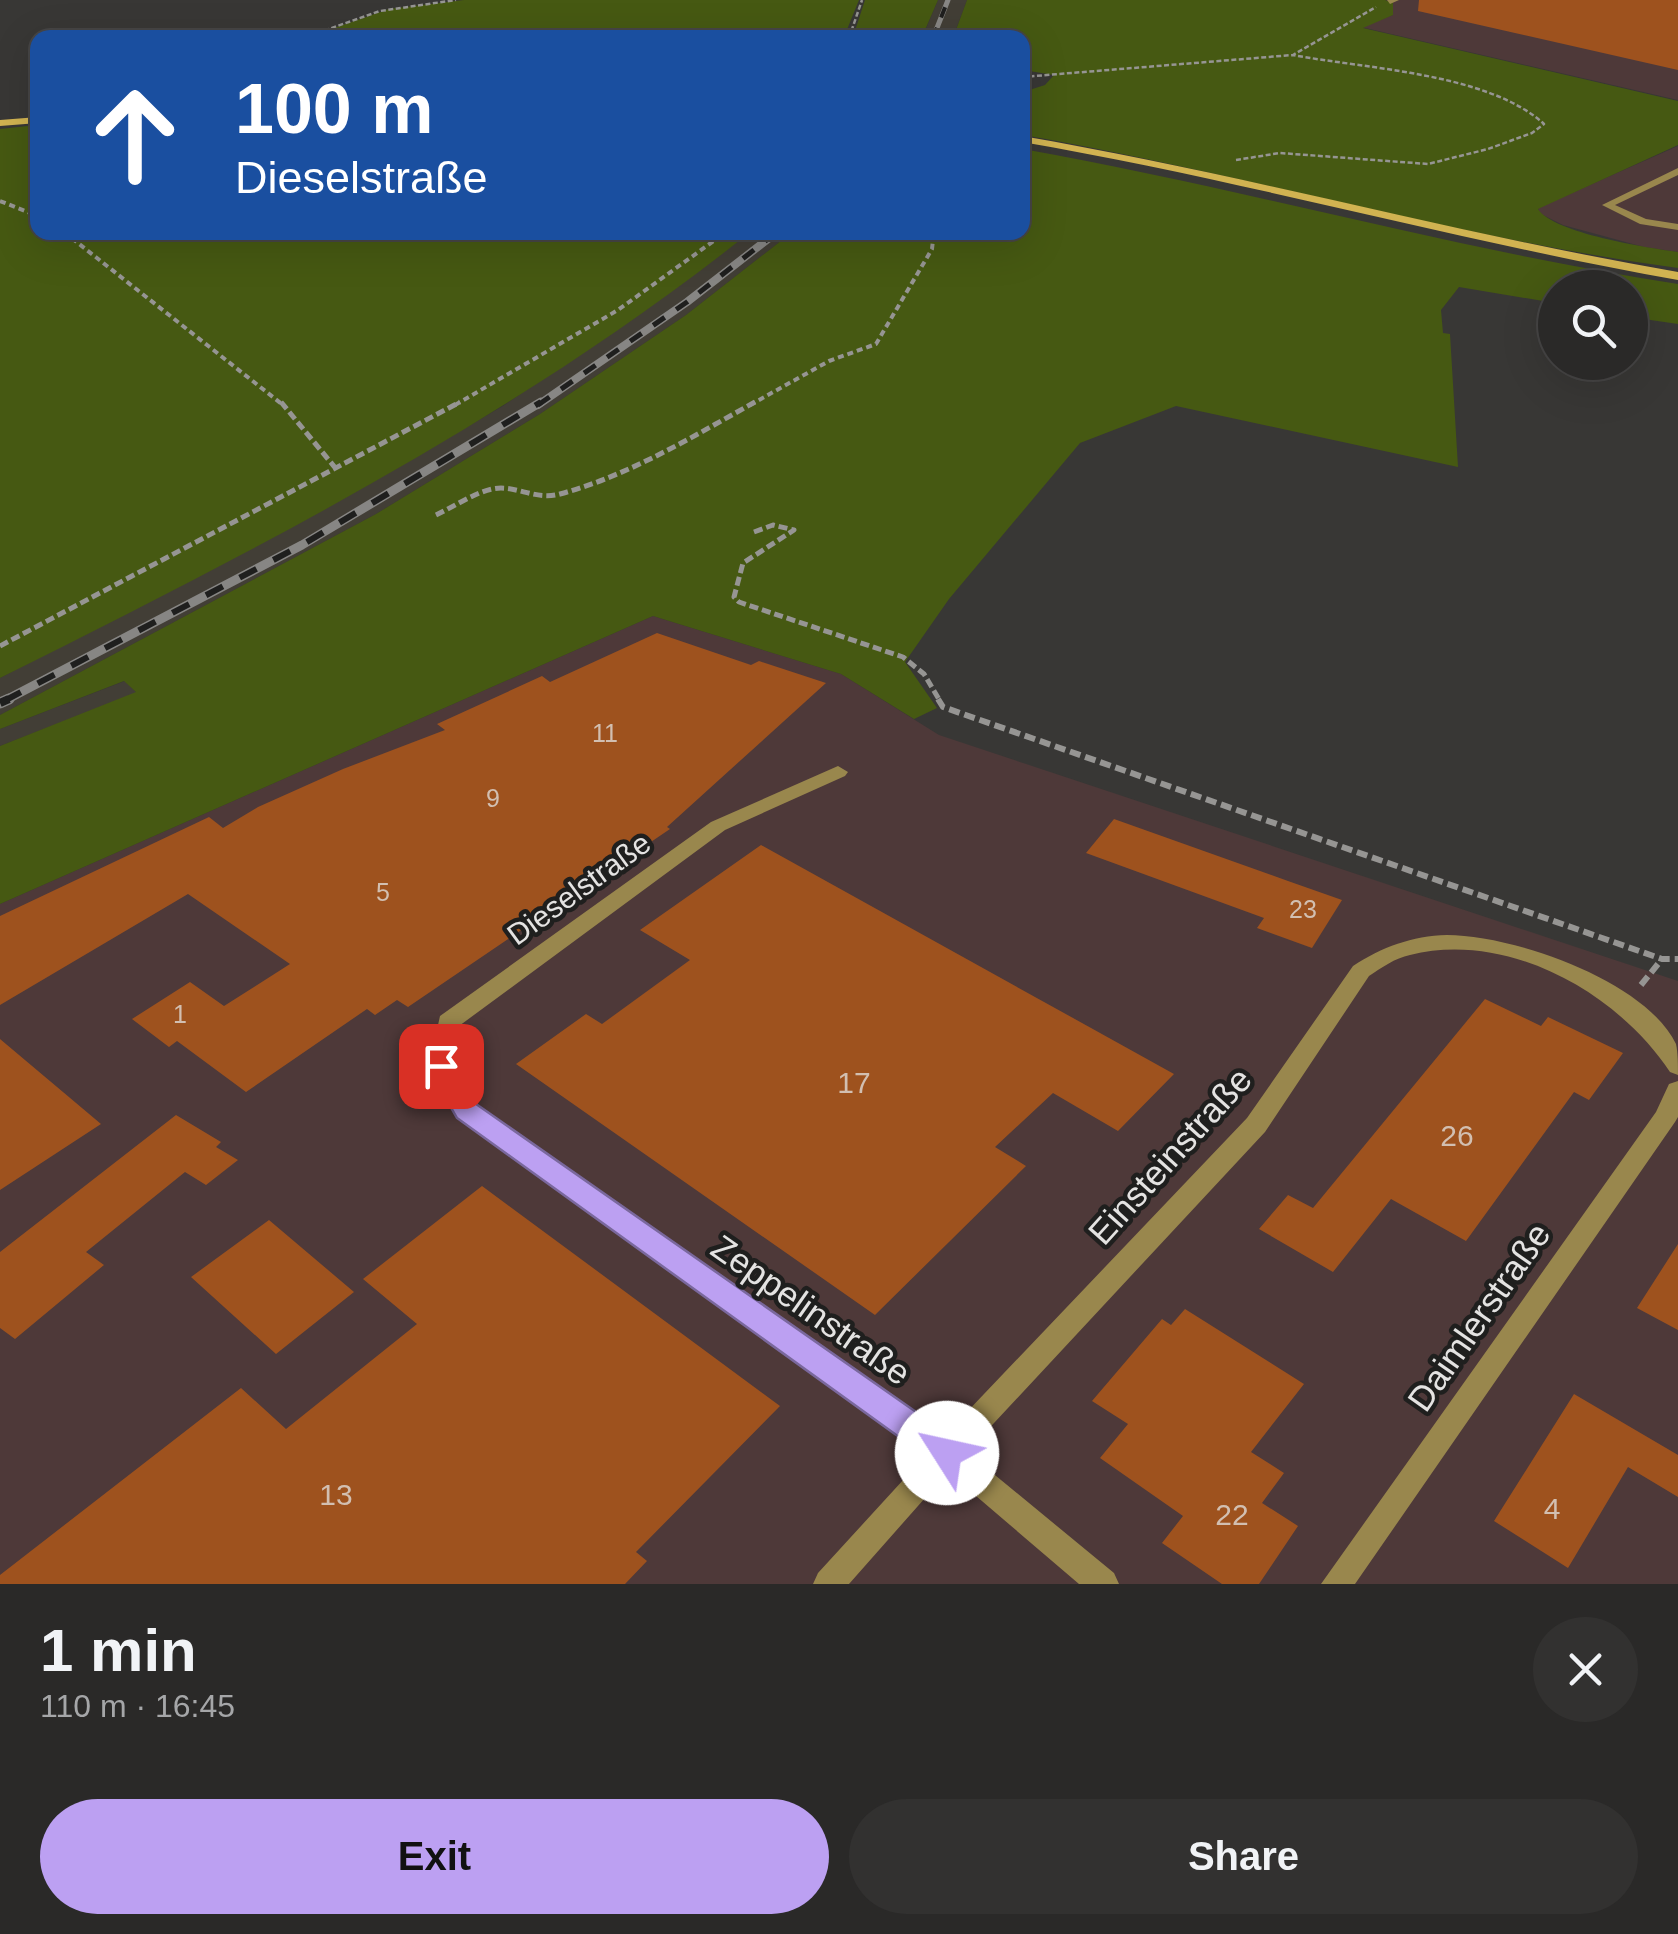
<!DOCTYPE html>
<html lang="en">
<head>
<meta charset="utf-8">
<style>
	body { margin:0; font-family:Helvetica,sans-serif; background:#323130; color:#f1f3f6; height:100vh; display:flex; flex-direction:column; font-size:38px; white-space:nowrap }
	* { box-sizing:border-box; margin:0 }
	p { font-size:32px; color:#a5a6a8 }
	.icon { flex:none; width:55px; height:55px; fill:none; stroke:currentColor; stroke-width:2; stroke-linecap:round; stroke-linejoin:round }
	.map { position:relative; height:1584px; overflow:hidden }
	.sheet { display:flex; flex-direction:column; background:#2a2928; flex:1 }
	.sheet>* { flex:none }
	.top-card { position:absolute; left:30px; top:30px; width:1000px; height:210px; border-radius:20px; box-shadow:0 10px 40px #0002,0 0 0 2px #464545; background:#1a4fa0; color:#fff; overflow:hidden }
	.tools { position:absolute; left:1538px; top:270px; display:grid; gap:20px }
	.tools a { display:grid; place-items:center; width:110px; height:110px; border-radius:50%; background:#2a2928; box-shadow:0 10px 40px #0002,0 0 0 2px #464545; font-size:50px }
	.pin { position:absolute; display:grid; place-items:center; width:85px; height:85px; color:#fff; margin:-42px; border-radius:20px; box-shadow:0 5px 15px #0006 }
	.me { position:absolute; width:110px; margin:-55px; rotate:305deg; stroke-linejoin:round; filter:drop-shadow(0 0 8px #0008) }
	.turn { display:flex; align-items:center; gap:35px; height:210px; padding:0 40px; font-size:45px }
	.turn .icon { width:130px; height:130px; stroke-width:2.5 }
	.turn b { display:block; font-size:70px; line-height:85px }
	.round { display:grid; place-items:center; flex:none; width:105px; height:105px; border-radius:52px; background:#323130 }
	.overview { display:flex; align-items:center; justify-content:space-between; height:170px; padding:0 40px }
	h1 { font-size:60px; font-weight:700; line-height:75px }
	.cta { display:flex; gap:20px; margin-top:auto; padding:20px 40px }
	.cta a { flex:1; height:115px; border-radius:60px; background:#bca0f2; color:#111; font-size:40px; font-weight:700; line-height:115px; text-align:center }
	.cta a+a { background:#323130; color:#f1f3f6 }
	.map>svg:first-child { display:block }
	.commercial { fill:#4e3939 }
	.built { fill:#423e36 }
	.green { fill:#465912 }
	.building { fill:#9e521e }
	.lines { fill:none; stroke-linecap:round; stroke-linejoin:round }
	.path-far3 { stroke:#969593; stroke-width:2.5; stroke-dasharray:5 2.5; stroke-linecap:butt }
	.path-far2 { stroke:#969593; stroke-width:4; stroke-dasharray:6 4; stroke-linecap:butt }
	.path-far1 { stroke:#969593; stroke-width:5; stroke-dasharray:9 4; stroke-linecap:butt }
	.path { stroke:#969593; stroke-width:6; stroke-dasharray:11 5; stroke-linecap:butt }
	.service { fill:#99874d; fill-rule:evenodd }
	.minor { fill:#99874d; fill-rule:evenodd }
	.secondary { fill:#d1b351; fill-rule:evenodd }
	.rail-far3-casing { stroke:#878684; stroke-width:5 }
	.rail-far2-casing { stroke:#878684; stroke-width:8 }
	.rail-far1-casing { stroke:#878684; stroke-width:9 }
	.rail-casing { stroke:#878684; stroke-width:11 }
	.rail-far3 { stroke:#1f1f1e; stroke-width:4; stroke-dasharray:11; stroke-linecap:butt }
	.rail-far2 { stroke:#1f1f1e; stroke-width:5; stroke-dasharray:14; stroke-linecap:butt }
	.rail-far1 { stroke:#1f1f1e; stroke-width:6; stroke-dasharray:19; stroke-linecap:butt }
	.rail { stroke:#1f1f1e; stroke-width:8; stroke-dasharray:24; stroke-linecap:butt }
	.route { fill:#bca0f2; stroke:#7a689d; stroke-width:2.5 }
	.labels { text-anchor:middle; stroke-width:9; stroke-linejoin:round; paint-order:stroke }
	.number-label { font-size:25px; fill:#d2bfb1 }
	.street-label { font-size:30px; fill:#e4e3e2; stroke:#1f1f1e }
	.near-number-label { font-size:30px; fill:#d2bfb1 }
	.near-street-label { font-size:35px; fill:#e4e3e2; stroke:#1f1f1e }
</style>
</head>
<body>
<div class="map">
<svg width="1678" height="1584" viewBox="0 0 1678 1584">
	<rect width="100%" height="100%" fill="#383735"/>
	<path class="commercial" d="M 1385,0 L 1678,0 L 1678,100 L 1361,27 L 1393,15 L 1393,3 Z
		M 1678,146 L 1678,252 L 1644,247 L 1563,225 L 1539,213 L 1538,208 Z
		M 653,616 L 841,674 L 939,735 L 1678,981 L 1678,1584 L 0,1584 L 0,904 Z"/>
	<path class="built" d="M 938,0 L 967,0 L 953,37 L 922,38 Z
		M 749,233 L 791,233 L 686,315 L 540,414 L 376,514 L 0,715 L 0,678 L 339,501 L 503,406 L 648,307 Z
		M 125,681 L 137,693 L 0,746 L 0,729 Z"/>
	<path class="green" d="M 464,0 L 859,0 L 844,37 L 308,37 L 389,9 Z
		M 865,0 L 938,0 L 922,37 L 853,37 Z
		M 967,0 L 1385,0 L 1393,3 L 1393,15 L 1363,28 L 1678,101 L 1678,145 L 1538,209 C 1553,233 1648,248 1678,252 L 1678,268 C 1457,238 1242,173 1023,135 L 1023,92 L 1045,85 L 1054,75 L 1023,70 L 1022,38 L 953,38 Z
		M 37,125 L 38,232 L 749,233 C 522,414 259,549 0,678 L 0,129 Z
		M 1023,149 C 1242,188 1457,250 1678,284 L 1678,324 L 1630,317 L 1630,288 L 1555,288 L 1555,303 L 1459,287 L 1441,310 L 1443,333 L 1450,334 L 1458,467 L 1176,406 L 1080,443 L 949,599 L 905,662 L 937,708 L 914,719 L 841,674 L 653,616 L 0,904 L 0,746 L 136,692 L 124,681 L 0,729 L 0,715 L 376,514 L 540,414 L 686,315 L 791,233 L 1022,232 Z"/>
	<path class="building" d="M 1419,0 L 1678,0 L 1678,70 L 1418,11 Z
		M 657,633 L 751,665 L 759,661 L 826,683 L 667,827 L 670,829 L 408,1007 L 397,1000 L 375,1015 L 367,1009 L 246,1092 L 177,1041 L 169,1047 L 132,1019 L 190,982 L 224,1006 L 290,964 L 188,894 L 0,1005 L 0,916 L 209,817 L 223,828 L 258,807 L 343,769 L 445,730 L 437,724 L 542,676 L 550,682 Z
		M 1114,819 L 1288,881 L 1342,900 L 1312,948 L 1257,928 L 1264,918 L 1086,853 Z
		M 761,845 L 1174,1074 L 1118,1131 L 1053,1093 L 995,1147 L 1026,1166 L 875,1315 L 516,1064 L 586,1014 L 602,1024 L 690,960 L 640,930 Z
		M 1485,999 L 1541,1026 L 1548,1017 L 1623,1053 L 1589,1100 L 1574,1092 L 1466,1241 L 1391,1199 L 1333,1272 L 1259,1229 L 1288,1195 L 1313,1208 Z
		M 0,1039 L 101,1124 L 0,1190 Z
		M 176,1115 L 221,1142 L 216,1147 L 238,1160 L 206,1185 L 185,1172 L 86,1252 L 104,1265 L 15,1339 L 0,1328 L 0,1252 Z
		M 482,1186 L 780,1406 L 636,1552 L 647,1561 L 625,1584 L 0,1584 L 0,1575 L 241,1388 L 286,1429 L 417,1324 L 363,1279 Z
		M 269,1220 L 354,1292 L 276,1354 L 191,1277 Z
		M 1678,1244 L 1678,1330 L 1637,1308 Z
		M 1185,1309 L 1304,1384 L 1251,1452 L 1284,1473 L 1262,1503 L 1298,1526 L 1259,1584 L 1222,1584 L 1162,1543 L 1183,1516 L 1100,1458 L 1128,1424 L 1092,1401 L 1162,1319 L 1171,1325 Z
		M 1574,1394 L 1678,1455 L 1678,1497 L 1628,1467 L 1568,1568 L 1494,1521 Z"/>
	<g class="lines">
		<path class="path-far3" d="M 303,38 L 380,11 L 456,0
			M 849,38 L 862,0
			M 1022,77 L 1293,55 L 1376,7
			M 1236,160 L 1280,153 L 1428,164 L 1488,149 L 1532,133 L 1544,124 C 1488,73 1367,69 1293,55"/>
		<path class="path-far2" d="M 0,201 L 38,216
			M 64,232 L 283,405
			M 455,405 L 618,310 L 726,232
			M 750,405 L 829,361 L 876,344 L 932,249 L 933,240 L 928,232"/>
		<path class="path-far1" d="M 281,402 L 337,470
			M 436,515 C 453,507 474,493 492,489 C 515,484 535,501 560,494 C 630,475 692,437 755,402
			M 754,532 L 773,525 L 794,530 L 743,563 L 734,597 L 739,602 L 903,657 L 924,674 L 940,701
			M 0,646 L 460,402"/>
		<path class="path" d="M 938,699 L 943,707 L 1662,959 L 1678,959
			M 1641,985 L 1662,959"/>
		<path class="service" d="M 1387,0 L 1399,0 L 1390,4 Z
			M 1678,168 L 1678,175 L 1615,205 L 1646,219 L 1678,224 L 1678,230 L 1640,224 L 1602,205 Z"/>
		<path class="minor" d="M 838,766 L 848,772 L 845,776 L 725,830 L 459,1026 L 453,1066 L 475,1105 L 945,1435 L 1247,1118 L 1353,966 C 1382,947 1412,936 1447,935 C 1513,935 1646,981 1676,1044 C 1678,1053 1678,1065 1678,1075 L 1670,1072 C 1618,993 1507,930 1410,955 C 1395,958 1381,968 1369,976 L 1265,1132 L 967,1452 L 1114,1573 L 1119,1584 L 1079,1584 L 948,1472 L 849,1584 L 813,1584 L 818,1573 L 926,1455 L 457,1117 L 429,1066 L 440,1016 L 711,822 Z
			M 1678,1081 L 1678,1117 L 1675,1122 L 1355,1584 L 1321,1584 L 1656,1112 L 1669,1084 Z"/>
		<path class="secondary" d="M 38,117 L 38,123 L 0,126 L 0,120 Z
			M 1022,136 C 1243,174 1458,234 1678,272 L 1678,280 C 1458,241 1243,180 1022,142 Z"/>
		<g class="rail-far3-casing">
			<path id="rail-far3" d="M 933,38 L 948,0"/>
		</g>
		<g class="rail-far2-casing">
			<path id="rail-far2" d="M 538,405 L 687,302 L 777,232"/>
		</g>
		<g class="rail-far1-casing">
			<path id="rail-far1" d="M 4,701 L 302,545 L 541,402"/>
		</g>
		<g class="rail-casing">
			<path id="rail" d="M 0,703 L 9,699"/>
		</g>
		<use href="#rail-far3" class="rail-far3"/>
		<use href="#rail-far2" class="rail-far2"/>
		<use href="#rail-far1" class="rail-far1"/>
		<use href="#rail" class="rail"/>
	</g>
	<path class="route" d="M 441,1056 L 451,1059 L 476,1104 L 959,1442 L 964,1453 L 959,1463 L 947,1468 L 935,1463 L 457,1118 L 427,1066 L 431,1059 Z"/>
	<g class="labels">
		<g class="number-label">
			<text x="605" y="742">11</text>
			<text x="493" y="807">9</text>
			<text x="383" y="901">5</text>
			<text x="1303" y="918">23</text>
			<text x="180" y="1023">1</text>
		</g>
		<g class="street-label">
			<text transform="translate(579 889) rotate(-36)" y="10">Dieselstraße</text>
		</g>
		<g class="near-number-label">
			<text x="854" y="1093">17</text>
			<text x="1457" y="1146">26</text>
			<text x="336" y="1505">13</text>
			<text x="1552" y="1519">4</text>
			<text x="1232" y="1525">22</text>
		</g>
		<g class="near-street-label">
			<text transform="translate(1170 1156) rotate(-48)" y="12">Einsteinstraße</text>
			<text transform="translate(811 1310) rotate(35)" y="12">Zeppelinstraße</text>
			<text transform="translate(1479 1317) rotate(-55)" y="12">Daimlerstraße</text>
		</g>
	</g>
</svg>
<div class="tools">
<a><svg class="icon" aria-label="search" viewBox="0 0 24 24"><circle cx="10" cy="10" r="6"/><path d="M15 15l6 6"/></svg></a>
</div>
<div class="pin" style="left:441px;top:1066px;background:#d93025"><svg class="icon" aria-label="arrive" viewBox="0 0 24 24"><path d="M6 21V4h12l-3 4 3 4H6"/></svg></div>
<svg class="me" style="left:947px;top:1453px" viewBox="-20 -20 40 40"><circle r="19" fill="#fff"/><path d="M0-13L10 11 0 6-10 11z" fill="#bca0f2"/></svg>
<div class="top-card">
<div class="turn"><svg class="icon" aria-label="ahead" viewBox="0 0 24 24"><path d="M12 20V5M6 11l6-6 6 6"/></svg><div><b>100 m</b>Dieselstraße</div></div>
</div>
</div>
<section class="sheet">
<div class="overview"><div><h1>1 min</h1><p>110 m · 16:45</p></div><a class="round"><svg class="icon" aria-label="close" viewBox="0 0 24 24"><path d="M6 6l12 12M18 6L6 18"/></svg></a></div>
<div class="cta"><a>Exit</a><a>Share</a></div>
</section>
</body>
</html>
